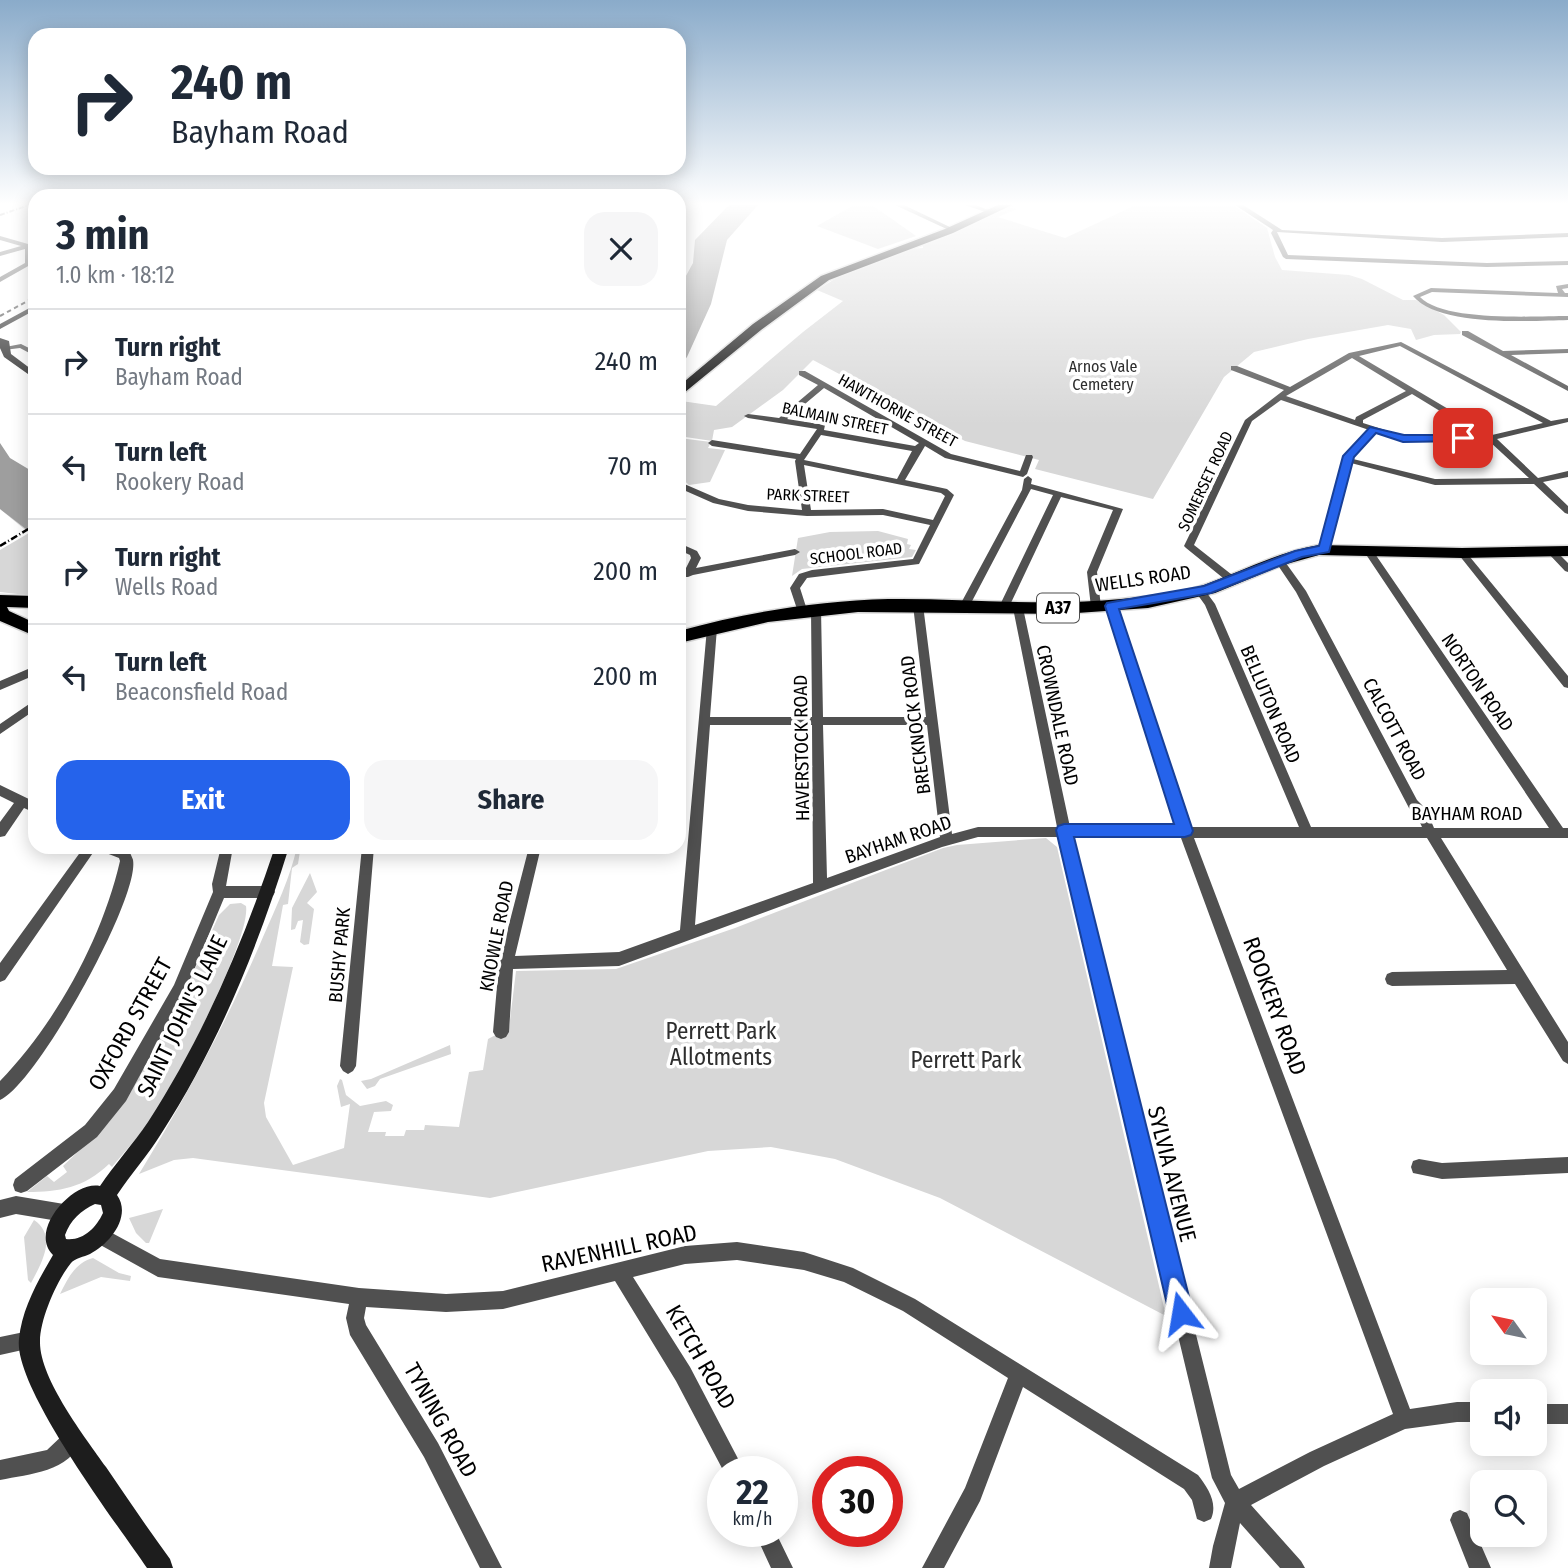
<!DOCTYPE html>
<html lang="en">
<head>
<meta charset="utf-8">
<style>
	body { margin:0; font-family:"Fira Sans Condensed",sans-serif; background:#f6f6f7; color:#1f2937; height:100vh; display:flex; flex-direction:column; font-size:26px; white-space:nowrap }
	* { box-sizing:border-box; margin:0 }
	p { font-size:23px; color:#747a83 }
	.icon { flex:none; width:38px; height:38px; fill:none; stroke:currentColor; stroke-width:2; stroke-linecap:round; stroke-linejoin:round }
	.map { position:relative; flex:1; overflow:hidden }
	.details { position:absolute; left:28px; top:189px; width:658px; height:665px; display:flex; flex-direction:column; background:#fff; border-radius:21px; box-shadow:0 4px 18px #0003 }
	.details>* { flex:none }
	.guide { position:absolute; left:28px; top:28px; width:658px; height:147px; border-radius:21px; box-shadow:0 4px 18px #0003; background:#fff; color:#1f2937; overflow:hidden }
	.needle { width:46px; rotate:303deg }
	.fabs { position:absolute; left:1470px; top:1288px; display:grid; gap:14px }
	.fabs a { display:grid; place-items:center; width:77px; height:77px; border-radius:14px; background:#fff; box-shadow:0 4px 18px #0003; font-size:35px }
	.speed { position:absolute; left:707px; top:1456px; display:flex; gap:14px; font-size:35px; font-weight:700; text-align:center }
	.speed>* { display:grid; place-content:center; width:91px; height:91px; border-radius:50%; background:#fff; box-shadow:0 4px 18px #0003; line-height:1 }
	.speed small { font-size:18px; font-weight:400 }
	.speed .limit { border:10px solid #d22; background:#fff; color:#111 }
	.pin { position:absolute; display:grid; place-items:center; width:60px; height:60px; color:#fff; margin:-30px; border-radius:14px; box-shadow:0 4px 10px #0006 }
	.me { position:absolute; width:77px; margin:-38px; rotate:346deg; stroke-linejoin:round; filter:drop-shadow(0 0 5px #0008) }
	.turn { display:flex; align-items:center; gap:24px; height:147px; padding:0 28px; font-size:32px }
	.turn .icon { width:91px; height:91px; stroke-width:2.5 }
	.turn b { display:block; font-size:49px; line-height:60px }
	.round { display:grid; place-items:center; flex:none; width:74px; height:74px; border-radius:21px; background:#f6f6f7 }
	.headline { display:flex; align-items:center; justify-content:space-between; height:119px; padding:0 28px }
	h1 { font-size:42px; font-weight:700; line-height:52px }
	.cta { display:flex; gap:14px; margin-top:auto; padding:14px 28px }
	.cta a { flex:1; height:80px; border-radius:21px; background:#2563eb; color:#fff; font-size:28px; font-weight:700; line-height:80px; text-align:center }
	.cta a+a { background:#f6f6f7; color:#1f2937 }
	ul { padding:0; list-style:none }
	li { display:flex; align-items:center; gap:21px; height:105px; padding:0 28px; border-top:2px solid #e0e1e3 }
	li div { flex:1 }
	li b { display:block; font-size:26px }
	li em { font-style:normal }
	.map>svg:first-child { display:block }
	.green { fill:#d7d7d7 }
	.water { fill:#9e9e9e }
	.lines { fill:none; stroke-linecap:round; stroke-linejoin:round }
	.ferry { stroke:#3f3f3f; stroke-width:2; stroke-dasharray:4.5 3.5; stroke-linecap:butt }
	.highway-casing { stroke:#dbdbdb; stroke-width:3 }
	.street { fill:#505050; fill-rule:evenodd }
	.secondary { fill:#1d1d1d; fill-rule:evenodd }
	.highway { fill:#000; fill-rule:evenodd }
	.rail-far1 { stroke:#000; stroke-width:2; stroke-dasharray:5 2 1 2; stroke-linecap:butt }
	.rail { stroke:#000; stroke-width:2.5; stroke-dasharray:7 2.5 1 2.5; stroke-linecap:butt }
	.route { fill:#2563eb; stroke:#184099; stroke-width:2 }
	.labels { text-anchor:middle; stroke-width:7; stroke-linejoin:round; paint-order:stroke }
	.far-park-label { font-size:16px; fill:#2e2e2e; stroke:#fff }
	.far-street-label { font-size:16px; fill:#000; stroke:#fff }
	.shield { fill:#fff; stroke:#4c4c4c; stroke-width:2 }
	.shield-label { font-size:18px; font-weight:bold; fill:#000 }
	.street-label { font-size:19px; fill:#000; stroke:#fff }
	.near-street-label { font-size:23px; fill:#000; stroke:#fff }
	.near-park-label { font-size:23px; fill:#2e2e2e; stroke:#fff }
</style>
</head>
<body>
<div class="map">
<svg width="1568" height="1568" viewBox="0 0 1568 1568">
	<rect width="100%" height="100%" fill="#fff"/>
	<path class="green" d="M 854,205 L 872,205 L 916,236 L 878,249 L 817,226 Z
		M 1136,205 L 1233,205 L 1267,228 L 1275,257 L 1282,270 L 1349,275 L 1362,279 L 1403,300 L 1416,300 L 1444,315 L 1461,332 L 1460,334 L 1434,335 L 1416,340 L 1411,329 L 1388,325 L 1308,339 L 1254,352 L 1224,377 L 1153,499 L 1035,469 L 1039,460 L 965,441 L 813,360 L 783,390 L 732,427 L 714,430 L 712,441 L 679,436 L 681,401 L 716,406 L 803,332 L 843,301 L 817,290 L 843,274 L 910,249 L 923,248 L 923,244 L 1010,208 L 1017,209 L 998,217 L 1065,238 Z
		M 679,438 L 711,442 L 708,448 L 725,450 L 710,482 L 689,485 L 679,476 Z
		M 0,509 L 35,522 L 35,596 L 0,592 L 0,550 L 29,533 Z
		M 878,531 L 908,539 L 907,544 L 911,545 L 909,549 L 916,550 L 912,557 L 802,569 L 792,576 L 798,538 L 830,532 Z
		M 1046,838 L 1057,847 L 1166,1316 L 940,1198 L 835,1159 L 771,1147 L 708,1151 L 490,1198 L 193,1158 L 174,1160 L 139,1174 C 186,1097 228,1020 263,937 C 276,907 290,878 297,847 L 311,847 L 300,851 L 298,864 L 292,868 L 288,904 L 283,905 L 272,966 L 293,967 L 264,1103 L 266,1117 L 293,1165 L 344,1148 L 350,1104 L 341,1107 L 337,1086 L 340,1079 L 342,1080 L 346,1095 L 360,1106 L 386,1101 L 393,1105 L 391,1111 L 374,1112 L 368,1132 L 386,1132 L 385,1136 L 404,1136 L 406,1130 L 424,1130 L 425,1125 L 459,1127 L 469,1072 L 483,1070 L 488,1039 L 509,1028 L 516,971 L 616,969 L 735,928 L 943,848 L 957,845 Z
		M 310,873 L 317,892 L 307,903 L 314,909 L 309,944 L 304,945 L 300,942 L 303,920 L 298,921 L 295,929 L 291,930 L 292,908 Z
		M 241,903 L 246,906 C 251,937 181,1071 162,1103 C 149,1126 129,1146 112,1167 L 109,1164 C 84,1188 59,1192 27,1192 L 47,1176 L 54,1182 L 67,1172 L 63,1166 L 109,1122 L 130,1091 L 189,982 L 219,915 L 230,904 Z
		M 450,1045 L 451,1054 L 380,1079 L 375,1086 L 367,1089 L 361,1081 L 371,1079 Z
		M 163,1209 L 149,1243 L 146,1243 L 136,1233 L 129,1218 Z
		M 34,1220 C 58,1236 41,1264 31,1283 L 28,1280 L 24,1237 Z
		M 93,1258 L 119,1273 L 131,1276 L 130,1281 L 101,1277 L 60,1294 C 68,1278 75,1263 93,1258 Z"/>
	<path class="water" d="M 729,205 L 758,205 L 727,240 L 711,304 L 687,357 L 679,367 L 679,299 L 683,288 L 681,285 L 693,263 L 695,240 Z
		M 0,443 L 10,458 L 35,473 L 35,536 L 0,509 Z"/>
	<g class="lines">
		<path class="ferry" d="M 0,316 L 35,297"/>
		<g class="highway-casing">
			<path id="highway" d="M 998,205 L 1012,205 L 953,233 L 829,280 L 761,330 L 679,397 L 679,386 L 753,324 L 821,276 L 945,229 Z
				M 1319,545 L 1462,548 L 1568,546 L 1568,556 L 1462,558 L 1319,555 L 1283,565 L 1215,593 L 1148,608 L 1063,614 L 858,612 L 768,622 L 679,643 L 679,631 C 748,612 817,601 888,599 C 966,598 1043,607 1121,599 C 1149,596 1178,594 1204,585 C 1243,571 1278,552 1319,545 Z
				M 0,595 L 35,596 L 35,608 L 7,607 L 9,611 L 35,623 L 35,636 L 0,621 Z"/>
		</g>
		<path class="street" d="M 895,205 L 904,205 L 956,230 L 951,231 Z
			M 965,205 L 975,205 L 994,212 L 991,214 Z
			M 1235,205 L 1243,205 L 1282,230 L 1442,238 L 1568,233 L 1568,237 L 1442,242 L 1277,232 L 1288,255 L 1487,263 L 1568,261 L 1568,265 L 1487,267 L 1286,259 L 1283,257 L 1271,233 L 1273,230 Z
			M 0,236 L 28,244 L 35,242 L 35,246 L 31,247 L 30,265 L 0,282 L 0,277 L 25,263 L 25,249 L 0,256 L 0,252 L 21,246 L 0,240 Z
			M 1568,284 L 1568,288 L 1562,289 L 1565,293 L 1568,293 L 1568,297 L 1432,292 L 1420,297 C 1444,322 1534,316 1568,316 L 1568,320 C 1529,321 1439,327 1413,296 L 1431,288 L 1558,293 L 1556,286 Z
			M 1462,331 L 1468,331 L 1503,351 L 1568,349 L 1568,353 L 1511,355 L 1568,386 L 1568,391 L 1462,335 Z
			M 1401,342 L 1551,421 L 1568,418 L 1568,422 L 1497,439 L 1538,478 L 1568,471 L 1568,477 L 1543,482 L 1568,506 L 1568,514 L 1565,513 L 1534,484 L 1435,485 L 1351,463 L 1330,549 L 1328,551 L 1322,551 L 1320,549 L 1345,456 L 1369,430 L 1281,400 L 1252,421 L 1194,545 L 1236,578 L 1236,582 L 1228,582 L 1186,548 L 1184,546 L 1245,420 L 1284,390 L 1231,370 L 1231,366 L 1237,366 L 1290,387 L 1349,353 ZM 1400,346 L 1543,423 L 1492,435 L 1359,356 ZM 1352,358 L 1406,391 L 1356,417 L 1355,420 L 1286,396 ZM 1412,394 L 1481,436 L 1404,436 L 1363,423 L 1363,420 ZM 1375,432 L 1403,442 L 1489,441 L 1529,478 L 1435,479 L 1353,459 Z
			M 21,344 L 35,351 L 35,356 L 20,348 L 4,350 L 0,348 Z
			M 799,371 L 805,371 L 951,454 L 1020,471 L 1026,455 L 1032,455 L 1033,457 L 1027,474 L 1023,477 L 945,458 L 925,446 L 905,480 L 947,489 L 954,495 L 919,564 L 807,578 L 800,588 L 807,610 L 806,612 L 798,612 L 790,588 L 799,574 L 812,570 L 913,559 L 930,525 L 883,515 L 807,516 L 748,511 L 713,503 L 679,488 L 679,484 L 682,483 L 719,499 L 748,505 L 802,510 L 795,461 L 796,459 L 712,446 L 708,443 L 712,440 L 800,454 L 817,429 L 748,418 L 744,416 L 748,414 L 779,418 L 818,385 L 799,375 ZM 824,388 L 919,443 L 915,446 L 824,430 L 825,425 L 787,419 ZM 821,435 L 912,451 L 897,479 L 804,460 ZM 804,465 L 941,493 L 945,496 L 933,520 L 883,509 L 811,510 Z
			M 1028,476 L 1032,479 L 1031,484 L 1123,509 L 1097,572 L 1101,607 L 1100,609 L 1096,610 L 1091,607 L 1087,572 L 1113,510 L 1061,497 L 1009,607 L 1004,610 L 999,607 L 1053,495 L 1031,489 L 970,605 L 965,608 L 960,605 L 1022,490 L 1024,479 Z
			M 679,543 L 697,551 L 701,558 L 696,568 L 795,549 L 800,552 L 795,555 L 693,575 L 688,577 L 679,577 L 679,571 L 685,570 L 691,558 L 690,555 L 679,550 Z
			M 1368,547 L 1371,548 L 1563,828 L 1568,828 L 1568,838 L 1441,838 L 1568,1042 L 1568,1064 L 1563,1061 L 1515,984 L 1392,986 L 1387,984 L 1385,979 L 1387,974 L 1392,972 L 1507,970 L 1427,838 L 1194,838 L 1410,1409 L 1457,1402 L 1482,1402 L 1482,1422 L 1457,1422 L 1405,1429 L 1324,1466 L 1251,1505 L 1301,1561 L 1305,1568 L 1280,1568 L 1240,1523 L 1231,1568 L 1209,1568 L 1213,1546 L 1225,1503 L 1212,1478 L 1059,837 L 978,837 L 942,847 L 619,966 L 513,969 L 509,1032 L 506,1037 L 501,1039 L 496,1037 L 493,1032 L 499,963 L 529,847 L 541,847 L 515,956 L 619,952 L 680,930 L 707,628 L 712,624 L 717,628 L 710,717 L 812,717 L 811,609 L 816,606 L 821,609 L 823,717 L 926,717 L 913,605 L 918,602 L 923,605 L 952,834 L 978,827 L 1057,827 L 1013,608 L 1018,605 L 1023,608 L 1070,827 L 1177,827 L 1107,606 L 1112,603 L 1117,606 L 1190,827 L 1299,827 L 1205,605 L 1195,591 L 1200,588 L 1204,589 L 1215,604 L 1311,827 L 1422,827 L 1417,816 L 1409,808 L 1296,592 L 1275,561 L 1277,559 L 1283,559 L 1306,591 L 1417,800 L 1426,809 L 1434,828 L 1549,828 L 1363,550 ZM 710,725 L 812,725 L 813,883 L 695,925 ZM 823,725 L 927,725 L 940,837 L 827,878 ZM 1072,837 L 1181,838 L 1393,1414 L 1310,1452 L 1239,1489 L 1231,1475 Z
			M 1551,548 L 1554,549 L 1568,563 L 1568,572 L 1565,571 L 1548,553 L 1546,551 Z
			M 1462,550 L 1465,551 L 1568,676 L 1568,688 L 1564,687 L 1459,555 L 1457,553 Z
			M 35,666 L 35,675 L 0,690 L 0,681 Z
			M 35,700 L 35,710 L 0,734 L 0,724 Z
			M 0,785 L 35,802 L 35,813 L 24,808 L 5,836 L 0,837 L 0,822 L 14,803 L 0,796 Z
			M 84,847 L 97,847 L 5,980 L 0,982 L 0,963 Z
			M 100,847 L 120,847 L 129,850 C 129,851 133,859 133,860 C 140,898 36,1085 0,1100 L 0,1081 C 56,1023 102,939 120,861 L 119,858 L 101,851 Z
			M 221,847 L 233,847 L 226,886 L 268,886 L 273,888 L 275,892 L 273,896 L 268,898 L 224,898 L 184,994 L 126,1101 L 97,1137 L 27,1191 L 21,1193 L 15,1191 L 13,1185 L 15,1179 L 85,1125 L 114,1089 L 174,985 L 213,892 L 212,884 Z
			M 362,847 L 374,847 L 356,1066 L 353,1071 L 348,1074 L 343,1071 L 340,1066 Z
			M 1568,1157 L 1568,1173 L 1442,1179 L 1413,1173 L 1411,1167 L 1413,1161 L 1419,1159 L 1442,1163 Z
			M 16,1196 L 64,1204 L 70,1207 L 73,1213 L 70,1219 L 64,1222 L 16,1214 L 0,1218 L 0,1200 Z
			M 101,1227 L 160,1259 L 359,1288 L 446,1294 L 503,1291 L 685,1246 L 737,1242 L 804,1252 L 853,1268 L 915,1299 L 1198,1475 C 1208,1488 1218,1503 1211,1519 L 1204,1522 L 1197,1519 L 1192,1500 L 1184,1489 L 1023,1387 L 980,1501 L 944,1568 L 922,1568 L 965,1488 L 1008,1378 L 903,1311 L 844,1282 L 804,1270 L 737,1260 L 685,1264 L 633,1277 L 690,1367 L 745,1472 L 724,1472 L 676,1381 L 615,1281 L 503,1309 L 446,1312 L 366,1307 L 364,1318 L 366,1325 L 438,1443 L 502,1568 L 480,1568 L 424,1457 L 350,1335 L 346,1318 L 349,1304 L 158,1277 L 95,1242 L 92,1236 L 95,1230 Z
			M 29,1331 L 36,1333 L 38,1340 L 36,1347 L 0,1355 L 0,1337 Z
			M 1535,1404 L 1568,1404 L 1568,1424 L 1535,1424 Z
			M 73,1429 L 80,1432 L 83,1439 C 69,1472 30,1474 0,1480 L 0,1460 L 47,1450 L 66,1432 Z
			M 1460,1510 L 1467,1513 L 1491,1568 L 1469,1568 L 1450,1520 L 1453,1513 Z
			M 754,1531 L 775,1531 L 793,1568 L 771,1568 Z"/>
		<path class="secondary" d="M 35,305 L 35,310 L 0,329 L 0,324 Z
			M 0,338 L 9,341 L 11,354 L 35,372 L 35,379 L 4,357 L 0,348 Z
			M 275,847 L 289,847 C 258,947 218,1046 161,1134 C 148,1155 131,1174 117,1195 C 132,1216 110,1244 90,1254 C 84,1257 75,1258 71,1263 C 57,1280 40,1319 40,1341 C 39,1378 85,1437 106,1467 C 127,1498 148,1529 170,1559 L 173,1568 L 147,1568 C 117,1524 13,1387 19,1339 C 22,1308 38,1281 53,1255 C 28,1231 73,1180 100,1186 C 115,1164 133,1144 148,1122 C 203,1037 243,943 275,847 ZM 95,1204 L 101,1205 L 103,1213 C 96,1228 83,1241 66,1239 L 65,1235 C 70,1221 81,1210 95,1204 Z"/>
		<use href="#highway" class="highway"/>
		<path class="rail-far1" d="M 0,215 L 29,205"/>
		<path class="rail" d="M 0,546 L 35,525"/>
	</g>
	<linearGradient id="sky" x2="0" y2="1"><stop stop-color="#8aabca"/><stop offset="0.48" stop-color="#fff"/><stop offset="1" stop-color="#fff" stop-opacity="0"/></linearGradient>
	<rect width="1568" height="425" fill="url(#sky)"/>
	<path class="route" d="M 1370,427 L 1404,435 L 1463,435 L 1468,438 L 1463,441 L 1403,442 L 1376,433 L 1354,457 L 1329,552 L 1302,557 L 1211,593 L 1119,609 L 1193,831 L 1191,835 L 1185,837 L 1074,837 L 1193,1313 L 1189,1322 L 1181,1325 L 1173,1322 L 1169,1313 L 1056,830 L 1058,826 L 1064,824 L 1174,824 L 1105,606 L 1107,603 L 1204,586 L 1295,551 L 1319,546 L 1343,456 Z"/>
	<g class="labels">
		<g class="far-park-label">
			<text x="1103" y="372">Arnos Vale<tspan x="1103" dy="18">Cemetery</tspan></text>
		</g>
		<g class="far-street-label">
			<text transform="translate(898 410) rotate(29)" y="6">HAWTHORNE STREET</text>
			<text transform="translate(835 418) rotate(12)" y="6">BALMAIN STREET</text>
			<text transform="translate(1205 481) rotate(-65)" y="6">SOMERSET ROAD</text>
			<text transform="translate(808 495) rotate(2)" y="6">PARK STREET</text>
			<text transform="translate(856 553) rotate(-7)" y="6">SCHOOL ROAD</text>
		</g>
		<rect class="shield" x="1037" y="593.5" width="42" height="29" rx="5"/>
		<g class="shield-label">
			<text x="1058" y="614">A37</text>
		</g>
		<g class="street-label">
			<text transform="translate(1143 578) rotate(-8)" y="7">WELLS ROAD</text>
			<text transform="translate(1478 682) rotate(56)" y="7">NORTON ROAD</text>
			<text transform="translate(1271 704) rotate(67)" y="7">BELLUTON ROAD</text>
			<text transform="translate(1058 715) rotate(78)" y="7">CROWNDALE ROAD</text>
			<text transform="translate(915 725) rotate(-97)" y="7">BRECKNOCK ROAD</text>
			<text transform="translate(1395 729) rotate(62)" y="7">CALCOTT ROAD</text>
			<text transform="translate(801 748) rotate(-91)" y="7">HAVERSTOCK ROAD</text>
			<text x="1467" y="820">BAYHAM ROAD</text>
			<text transform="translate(898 839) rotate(-19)" y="7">BAYHAM ROAD</text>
			<text transform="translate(496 936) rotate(-79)" y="7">KNOWLE ROAD</text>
			<text transform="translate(339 955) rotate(-85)" y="7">BUSHY PARK</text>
		</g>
		<g class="near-street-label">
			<text transform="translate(1275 1006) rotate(70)" y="8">ROOKERY ROAD</text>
			<text transform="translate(182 1016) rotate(-64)" y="8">SAINT JOHN'S LANE</text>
			<text transform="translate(130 1024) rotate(-61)" y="8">OXFORD STREET</text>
			<text transform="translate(1172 1174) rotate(76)" y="8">SYLVIA AVENUE</text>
			<text transform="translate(619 1248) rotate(-12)" y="8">RAVENHILL ROAD</text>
			<text transform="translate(701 1357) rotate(60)" y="8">KETCH ROAD</text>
			<text transform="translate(441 1420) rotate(61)" y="8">TYNING ROAD</text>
		</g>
		<g class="near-park-label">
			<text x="721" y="1039">Perrett Park<tspan x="721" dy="26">Allotments</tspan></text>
			<text x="966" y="1068">Perrett Park</text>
		</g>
	</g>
</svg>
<div class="fabs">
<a><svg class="needle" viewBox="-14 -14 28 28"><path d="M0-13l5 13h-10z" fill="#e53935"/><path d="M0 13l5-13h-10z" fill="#747a83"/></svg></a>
<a><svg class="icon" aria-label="sound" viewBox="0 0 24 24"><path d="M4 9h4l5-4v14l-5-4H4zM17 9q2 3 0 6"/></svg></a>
<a><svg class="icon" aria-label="search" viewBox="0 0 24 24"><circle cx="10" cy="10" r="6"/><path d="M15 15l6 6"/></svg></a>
</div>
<div class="speed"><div>22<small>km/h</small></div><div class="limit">30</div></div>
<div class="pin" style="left:1463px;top:438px;background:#d93025"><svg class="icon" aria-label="arrive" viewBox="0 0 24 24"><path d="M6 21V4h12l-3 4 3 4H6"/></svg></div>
<svg class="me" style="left:1181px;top:1313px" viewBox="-20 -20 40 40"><path d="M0-17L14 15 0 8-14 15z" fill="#2563eb" stroke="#fff" stroke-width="4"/></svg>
<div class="guide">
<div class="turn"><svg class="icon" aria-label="right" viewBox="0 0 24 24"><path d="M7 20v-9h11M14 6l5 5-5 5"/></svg><div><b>240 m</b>Bayham Road</div></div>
</div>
<section class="details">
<div class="headline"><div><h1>3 min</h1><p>1.0 km · 18:12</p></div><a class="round"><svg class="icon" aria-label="close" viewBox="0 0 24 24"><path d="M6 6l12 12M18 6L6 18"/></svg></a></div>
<ul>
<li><svg class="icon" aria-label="right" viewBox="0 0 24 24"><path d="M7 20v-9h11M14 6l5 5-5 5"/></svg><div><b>Turn right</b><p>Bayham Road</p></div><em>240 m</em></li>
<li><svg class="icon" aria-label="left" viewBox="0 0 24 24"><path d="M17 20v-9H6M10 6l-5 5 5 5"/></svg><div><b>Turn left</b><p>Rookery Road</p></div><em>70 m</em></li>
<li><svg class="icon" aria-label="right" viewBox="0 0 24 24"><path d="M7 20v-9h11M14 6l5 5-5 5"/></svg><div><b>Turn right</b><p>Wells Road</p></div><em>200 m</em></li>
<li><svg class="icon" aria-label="left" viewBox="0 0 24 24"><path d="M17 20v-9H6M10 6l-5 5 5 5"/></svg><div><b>Turn left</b><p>Beaconsfield Road</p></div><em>200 m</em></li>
</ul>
<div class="cta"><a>Exit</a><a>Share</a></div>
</section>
</div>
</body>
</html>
